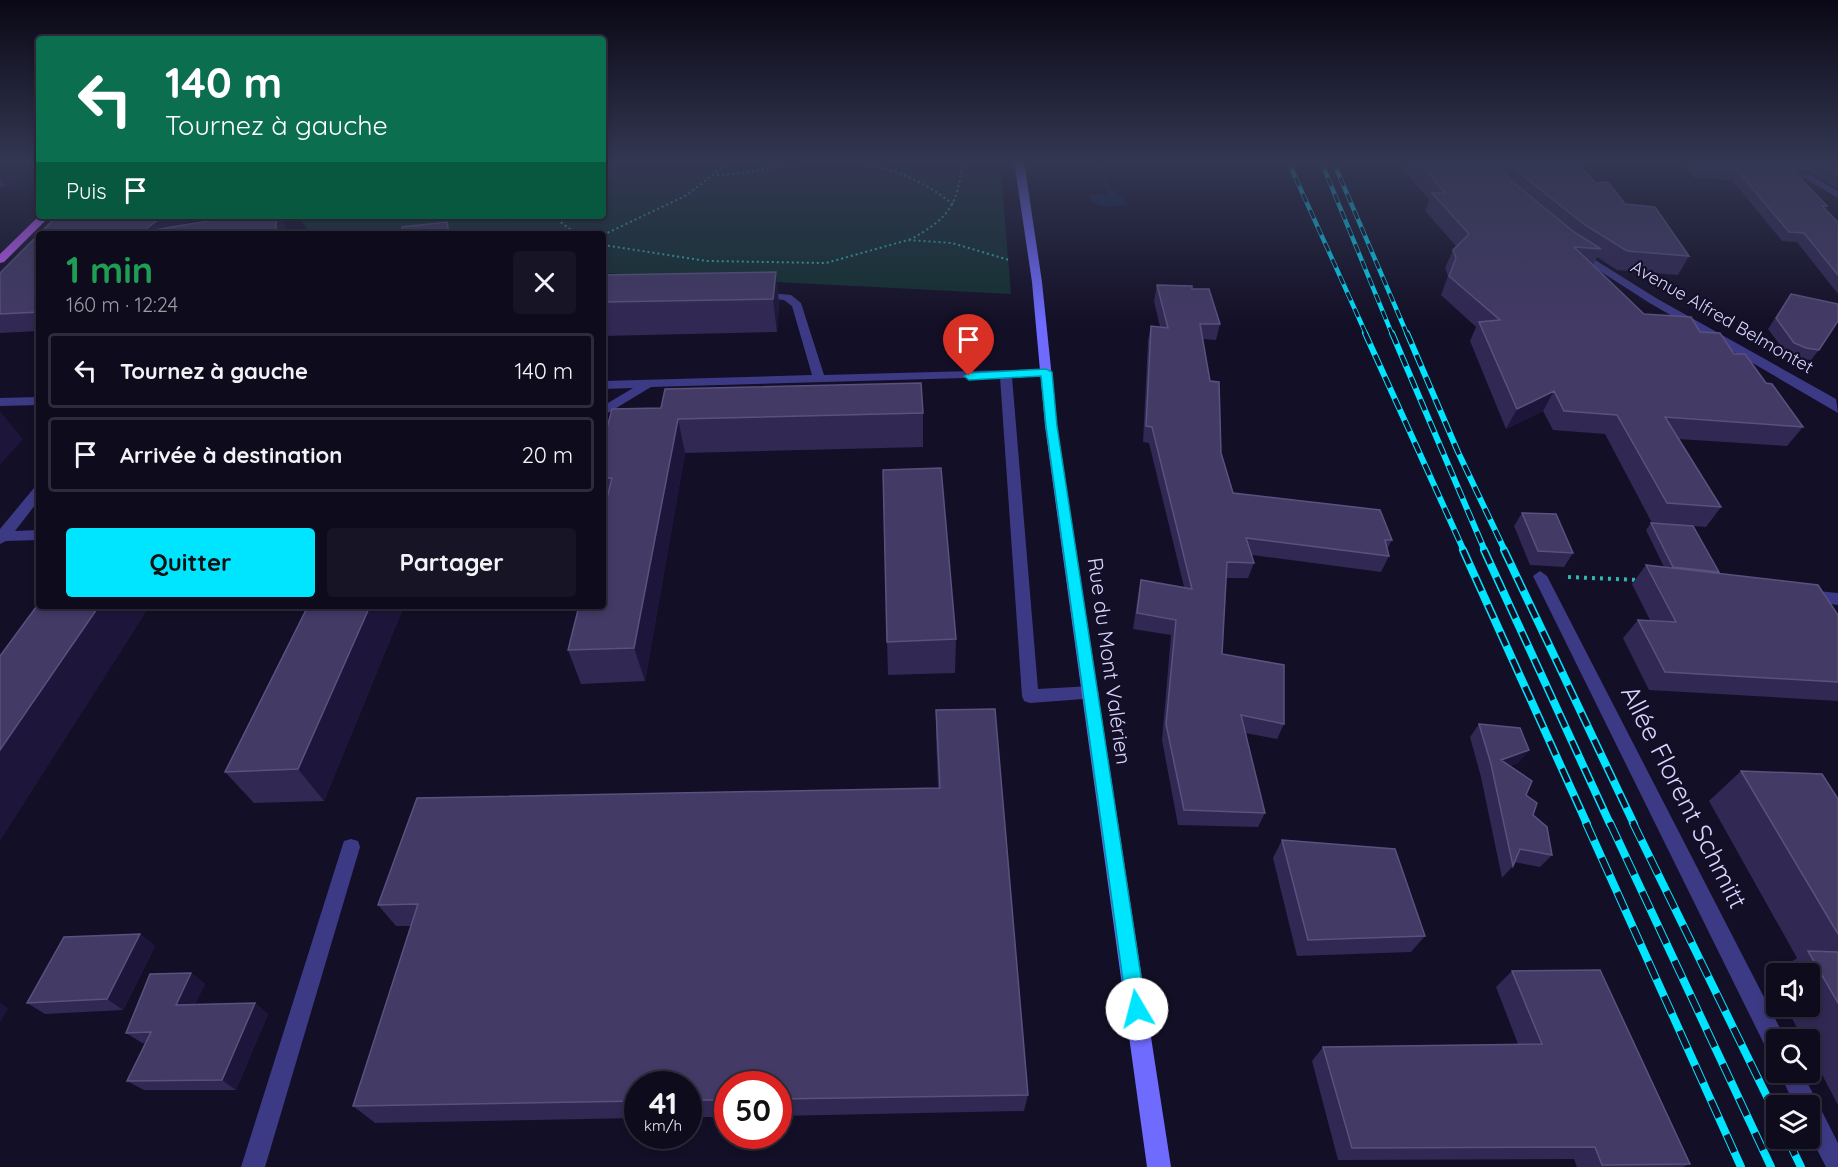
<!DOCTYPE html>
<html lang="fr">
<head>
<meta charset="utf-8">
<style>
	body { margin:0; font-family:Quicksand,sans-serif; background:#171425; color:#f1f3f6; height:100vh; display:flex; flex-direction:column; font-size:22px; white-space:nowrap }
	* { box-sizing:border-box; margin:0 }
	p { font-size:20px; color:#9b9ba3 }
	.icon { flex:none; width:33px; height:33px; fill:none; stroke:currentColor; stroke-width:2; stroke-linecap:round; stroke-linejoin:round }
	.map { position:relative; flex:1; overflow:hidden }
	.side { position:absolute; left:36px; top:231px; width:570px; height:378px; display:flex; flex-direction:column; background:#0e0b1c; border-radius:6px; box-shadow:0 3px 9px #0003,0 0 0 2px #2e2b3b }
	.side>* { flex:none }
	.top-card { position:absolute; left:36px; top:36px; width:570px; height:183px; border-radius:6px; box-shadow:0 3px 9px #0003,0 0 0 2px #2e2b3b; background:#0b6e4f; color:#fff; overflow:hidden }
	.tools { position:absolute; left:1766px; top:963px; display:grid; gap:12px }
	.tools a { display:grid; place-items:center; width:54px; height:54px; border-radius:6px; background:#0e0b1c; box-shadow:0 3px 9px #0003,0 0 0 2px #2e2b3b; font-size:30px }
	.speed { position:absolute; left:624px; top:1071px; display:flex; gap:12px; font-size:30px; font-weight:700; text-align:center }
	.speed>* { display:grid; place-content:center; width:78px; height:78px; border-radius:50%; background:#0e0b1c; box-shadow:0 3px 9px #0003,0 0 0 2px #2e2b3b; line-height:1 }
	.speed small { font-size:15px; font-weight:400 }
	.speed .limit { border:9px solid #d22; background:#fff; color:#111 }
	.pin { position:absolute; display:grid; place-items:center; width:51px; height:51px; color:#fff; margin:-62px -26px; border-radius:50% 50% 50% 0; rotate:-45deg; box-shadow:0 0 6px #0007 }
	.pin .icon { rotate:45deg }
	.me { position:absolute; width:66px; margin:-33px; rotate:352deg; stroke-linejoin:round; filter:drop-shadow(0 0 4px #0008) }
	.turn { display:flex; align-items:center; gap:21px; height:126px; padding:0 30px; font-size:27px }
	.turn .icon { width:78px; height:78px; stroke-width:2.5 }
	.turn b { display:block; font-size:42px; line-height:51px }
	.then { display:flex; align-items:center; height:57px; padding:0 30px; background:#0003; gap:12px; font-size:22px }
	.round { display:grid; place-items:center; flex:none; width:63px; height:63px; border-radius:6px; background:#171425 }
	.headline { display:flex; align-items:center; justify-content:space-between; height:102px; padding:0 30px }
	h1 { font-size:36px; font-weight:700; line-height:45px; color:#1e9e55 }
	.button { display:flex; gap:12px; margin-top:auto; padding:12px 30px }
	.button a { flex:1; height:69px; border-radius:6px; background:#00e5ff; color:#111; font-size:24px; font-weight:700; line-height:69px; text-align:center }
	.button a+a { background:#171425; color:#f1f3f6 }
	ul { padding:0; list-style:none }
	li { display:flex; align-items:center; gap:18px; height:75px; margin:0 12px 9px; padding:0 18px; border:3px solid #2e2b3b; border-radius:6px }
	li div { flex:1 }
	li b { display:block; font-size:22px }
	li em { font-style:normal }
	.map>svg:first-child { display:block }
	.green { fill:#12302f }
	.water { fill:#0c2248 }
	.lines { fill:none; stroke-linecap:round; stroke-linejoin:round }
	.path-far1 { stroke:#2fb8b0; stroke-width:2; stroke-dasharray:2 3; stroke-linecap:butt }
	.path { stroke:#2fb8b0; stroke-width:4; stroke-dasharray:3 5; stroke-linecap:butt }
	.service { fill:#3d3a85; fill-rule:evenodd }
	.pedestrian { fill:#3d3a85; fill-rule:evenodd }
	.minor { fill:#3d3a85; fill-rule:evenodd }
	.secondary { fill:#6f6bff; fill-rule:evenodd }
	.primary { fill:#c25bff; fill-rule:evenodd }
	.rail-far3-casing { stroke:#00e5ff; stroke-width:4.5 }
	.rail-far2-casing { stroke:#00e5ff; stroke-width:6 }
	.rail-far1-casing { stroke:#00e5ff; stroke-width:8 }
	.rail-casing { stroke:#00e5ff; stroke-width:8 }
	.rail-far3 { stroke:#130f26; stroke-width:3; stroke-dasharray:9; stroke-linecap:butt }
	.rail-far2 { stroke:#130f26; stroke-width:4; stroke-dasharray:12; stroke-linecap:butt }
	.rail-far1 { stroke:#130f26; stroke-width:5; stroke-dasharray:15; stroke-linecap:butt }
	.rail { stroke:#130f26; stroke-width:6; stroke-dasharray:19; stroke-linecap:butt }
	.wall { fill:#312854 }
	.shaded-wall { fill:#1d163a }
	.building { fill:#433a66; stroke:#5a527e; stroke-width:1.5 }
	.route { fill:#00e5ff; stroke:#0095a6; stroke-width:1.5 }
	.labels { text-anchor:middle; stroke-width:4.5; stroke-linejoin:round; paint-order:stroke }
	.far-street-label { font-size:18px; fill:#d9d4ff; stroke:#130f26 }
	.street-label { font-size:21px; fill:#d9d4ff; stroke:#130f26 }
	.near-street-label { font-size:26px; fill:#d9d4ff; stroke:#130f26 }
</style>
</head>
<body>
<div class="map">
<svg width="1838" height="1167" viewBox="0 0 1838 1167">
	<rect width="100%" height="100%" fill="#130f26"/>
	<path class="green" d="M 603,161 L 1000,161 L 1011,294 L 603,273 L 603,234 L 349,234 L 309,231 L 299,218 L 603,216 Z"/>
	<path class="water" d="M 1098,161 L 1102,161 L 1101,165 L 1110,174 L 1105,180 L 1107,184 L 1128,204 C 1116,207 1097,209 1089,198 L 1090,195 L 1109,194 L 1103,182 L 1106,172 L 1097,165 Z"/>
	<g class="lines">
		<path class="path-far1" d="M 717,175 C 747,174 775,166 804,163 C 860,156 912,170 955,206
			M 553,216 L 576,234
			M 603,235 L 687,195 L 731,161
			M 909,240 C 947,220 959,205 962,161
			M 603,245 L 707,261 L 826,263 L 908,240 L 952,243 L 1009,260"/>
		<path class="path" d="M 1568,577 L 1639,580"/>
		<path class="service" d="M 759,292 L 791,295 L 801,303 L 824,375 L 1050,369 L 1052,372 L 1046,376 L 1012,377 L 1038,689 L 1091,686 L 1097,688 L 1099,693 L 1097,698 L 1030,703 L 1024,701 L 1022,696 L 1000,377 L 651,387 L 603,416 L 603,406 L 633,388 L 603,389 L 603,381 L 812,375 L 792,306 L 784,300 L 755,297 L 755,293 Z
			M 39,397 L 39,405 L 0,406 L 0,398 Z
			M 39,486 L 39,500 L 15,531 L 39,530 L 39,540 L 6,541 L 0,544 L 0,529 L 34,488 Z
			M 351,839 L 358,841 L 360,847 L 265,1167 L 241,1167 L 342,847 L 344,841 Z"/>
		<path class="pedestrian" d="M 1806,590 L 1838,593 L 1838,605 L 1801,600 L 1798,596 Z"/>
		<path class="minor" d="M 1776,161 L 1788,161 L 1838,191 L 1838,198 Z
			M 1576,248 L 1656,298 L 1836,399 L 1838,413 L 1648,302 L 1572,253 L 1571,251 Z
			M 1540,571 L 1547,576 L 1784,1036 L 1785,1040 L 1776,1040 L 1776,1055 L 1768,1052 L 1533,576 Z
			M 1779,1072 L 1802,1072 L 1838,1143 L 1838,1167 L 1826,1167 L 1809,1134 L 1809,1106 L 1795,1106 Z"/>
		<path class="secondary" d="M 1014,161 L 1024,161 L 1042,282 L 1057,426 L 1171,1167 L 1147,1167 L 1045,426 L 1032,282 Z"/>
		<path class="primary" d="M 39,216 L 50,216 L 4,262 L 0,263 L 0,254 Z"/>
		<g class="rail-far3-casing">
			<path id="rail-far3" d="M 1288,161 L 1366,334
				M 1321,161 L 1392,334
				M 1333,161 L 1407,334"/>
		</g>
		<g class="rail-far2-casing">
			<path id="rail-far2" d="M 1365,333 L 1464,551
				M 1392,333 L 1485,551
				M 1407,333 L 1458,452 L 1505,551"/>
		</g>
		<g class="rail-far1-casing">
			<path id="rail-far1" d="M 1463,550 L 1587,824
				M 1484,550 L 1610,824
				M 1504,550 L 1634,824"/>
		</g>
		<g class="rail-casing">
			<path id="rail" d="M 1586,823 L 1741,1167
				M 1610,823 L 1771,1167
				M 1633,823 L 1776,1115
				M 1787,1138 L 1801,1167"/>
		</g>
		<use href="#rail-far3" class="rail-far3"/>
		<use href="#rail-far2" class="rail-far2"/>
		<use href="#rail-far1" class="rail-far1"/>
		<use href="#rail" class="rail"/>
	</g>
	<path class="wall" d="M 0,161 L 6,187 L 0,187 Z
		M 1406,161 L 1575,161 L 1596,183 L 1689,256 L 1678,275 L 1617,270 L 1597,257 L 1593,265 L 1644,314 L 1700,332 L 1734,354 L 1766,383 L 1803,427 L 1787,446 L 1678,439 L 1721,507 L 1706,527 L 1652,523 L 1605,434 L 1553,430 L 1543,411 L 1506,429 L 1470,341 L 1476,327 L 1441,295 L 1448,276 L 1445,268 L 1453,250 L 1456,246 L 1425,211 L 1429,200 L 1403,169 Z
		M 1679,161 L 1838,161 L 1838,189 L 1808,171 L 1803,180 L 1801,179 L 1827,206 L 1825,209 L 1838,222 L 1838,294 L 1797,242 L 1782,241 L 1732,180 L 1694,178 Z
		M 57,216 L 196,216 L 184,225 L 237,216 L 280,216 L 285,227 L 285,234 L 39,234 L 39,331 L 0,333 L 0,273 Z
		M 776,272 L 779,304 L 777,332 L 603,336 L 603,275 Z
		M 1157,285 L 1192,289 L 1220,324 L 1216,340 L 1203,339 L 1221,453 L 1233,493 L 1392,540 L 1387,549 L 1389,556 L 1381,572 L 1252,555 L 1254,563 L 1248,578 L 1226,578 L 1222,654 L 1284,724 L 1277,739 L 1245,733 L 1265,813 L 1258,827 L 1178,825 L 1162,740 L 1171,635 L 1133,629 L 1138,596 L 1141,580 L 1184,587 L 1149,443 L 1143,442 L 1148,341 L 1151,326 L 1160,327 L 1154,301 Z
		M 1791,294 L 1819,350 L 1811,360 L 1799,359 L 1786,353 L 1768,329 Z
		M 661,408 L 923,413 L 923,447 L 685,453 L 645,681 L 581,684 L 568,650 L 604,511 L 603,443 Z
		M 1522,513 L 1573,553 L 1564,567 L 1530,565 L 1514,526 Z
		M 1651,523 L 1719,572 L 1718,574 L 1838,615 L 1838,701 L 1649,690 L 1623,638 L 1638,620 L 1650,620 L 1632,584 L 1646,565 L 1664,567 L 1646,530 Z
		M 308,606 L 404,606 L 324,801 L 254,803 L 225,772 Z
		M 956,639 L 955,673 L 888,675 L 887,642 Z
		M 936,710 L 1028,1095 L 1024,1111 L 778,1116 L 778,1084 L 728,1084 L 728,1117 L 688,1117 L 688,1084 L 638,1084 L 638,1118 L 375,1123 L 353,1106 L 411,926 L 396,926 L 378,905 L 938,789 L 936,734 Z
		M 1479,724 L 1529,750 L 1518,763 L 1510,766 L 1526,795 L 1533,815 L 1552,855 L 1540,867 L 1514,862 L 1513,866 L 1502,878 L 1481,777 L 1470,737 Z
		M 1741,771 L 1838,799 L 1838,1105 L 1809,1050 L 1809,1040 L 1803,1040 L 1786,1006 L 1809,1006 L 1809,974 L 1776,974 L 1776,988 L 1770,976 L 1797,958 L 1709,801 Z
		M 1282,840 L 1425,936 L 1411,952 L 1297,956 L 1273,858 Z
		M 140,934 L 155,946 L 123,1010 L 45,1014 L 27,1003 Z
		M 1512,971 L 1690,1164 L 1683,1167 L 1577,1167 L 1574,1159 L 1338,1160 L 1312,1061 L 1323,1047 L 1518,1044 L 1496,987 Z
		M 191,973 L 205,984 L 195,1004 L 255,1003 L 268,1014 L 236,1090 L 144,1090 L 127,1081 L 146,1043 L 142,1043 L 126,1033 Z"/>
	<path class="shaded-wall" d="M 0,161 L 36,161 L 6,187 L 0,178 Z
		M 163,216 L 196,216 L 173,234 L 142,232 Z
		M 276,216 L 280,216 L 285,227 L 285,234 L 276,234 Z
		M 776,272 L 779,304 L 777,332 L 773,299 Z
		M 1554,391 L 1543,411 L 1506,429 L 1517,409 Z
		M 0,411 L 23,439 L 0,465 Z
		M 678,419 L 685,453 L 645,681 L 634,648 Z
		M 99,606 L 150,606 L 0,841 L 0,750 Z
		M 370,606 L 404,606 L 324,801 L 298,769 Z
		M 1529,750 L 1518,763 L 1493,772 L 1501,760 Z
		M 140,934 L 155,946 L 123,1010 L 107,999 Z
		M 191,973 L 205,984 L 190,1015 L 176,1005 Z
		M 0,1003 L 8,1008 L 0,1023 Z
		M 255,1003 L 268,1014 L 236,1090 L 222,1080 Z"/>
	<path class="building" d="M 1418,161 L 1495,161 L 1509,179 L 1574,232 L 1601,249 L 1574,247 L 1644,314 L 1691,317 L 1700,332 L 1720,333 L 1734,354 L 1745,354 L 1766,383 L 1772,384 L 1803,427 L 1665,417 L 1721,507 L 1667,503 L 1617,415 L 1564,411 L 1554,391 L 1517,409 L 1479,322 L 1500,320 L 1449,276 L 1456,258 L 1453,250 L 1469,234 L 1432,193 L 1445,193 Z
		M 1510,161 L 1575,161 L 1596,183 L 1608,182 L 1625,204 L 1655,207 L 1689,256 L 1627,251 L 1585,225 L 1518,172 Z
		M 1692,161 L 1793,161 L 1809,170 L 1787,164 L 1827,206 L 1822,206 L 1838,222 L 1838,275 L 1804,233 L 1789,232 L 1737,170 L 1699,169 Z
		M 1813,161 L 1838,161 L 1838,176 Z
		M 57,216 L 163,216 L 142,232 L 238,216 L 276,216 L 276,234 L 39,234 L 39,312 L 0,314 L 0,273 Z
		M 447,222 L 449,234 L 384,234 L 384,233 L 402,230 L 402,227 Z
		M 776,272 L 773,299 L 603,302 L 603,275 Z
		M 1157,285 L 1192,286 L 1192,289 L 1209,289 L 1220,324 L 1200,324 L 1210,381 L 1219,382 L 1221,453 L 1233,493 L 1380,510 L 1392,540 L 1385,540 L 1389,556 L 1246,538 L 1254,563 L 1227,562 L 1222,654 L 1284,665 L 1284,724 L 1241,715 L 1265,813 L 1184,810 L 1166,724 L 1176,620 L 1137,613 L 1141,580 L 1192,589 L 1152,427 L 1146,426 L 1151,326 L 1168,328 Z
		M 1791,294 L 1838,304 L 1838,321 L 1819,350 L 1806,348 L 1794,343 L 1776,318 Z
		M 921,383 L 923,413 L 678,419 L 634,648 L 568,650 L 579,606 L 603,606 L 603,514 L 612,478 L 603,478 L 603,443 L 612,409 L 661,408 L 665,389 Z
		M 941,468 L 956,639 L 887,642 L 883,470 Z
		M 1522,513 L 1556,514 L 1573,553 L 1538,551 Z
		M 1651,523 L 1693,526 L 1719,572 L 1673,567 Z
		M 1646,565 L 1818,585 L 1838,615 L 1838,682 L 1665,672 L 1638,620 L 1676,622 Z
		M 39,603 L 39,606 L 99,606 L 0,750 L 0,656 Z
		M 308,606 L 370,606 L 298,769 L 225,772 Z
		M 995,709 L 1028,1095 L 778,1099 L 778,1084 L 728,1084 L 728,1100 L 688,1100 L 688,1084 L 638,1084 L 638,1101 L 353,1106 L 418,904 L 378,905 L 417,798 L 940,788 L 936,710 Z
		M 1479,724 L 1520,728 L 1529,750 L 1501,760 L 1532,781 L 1526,795 L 1537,803 L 1533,815 L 1547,827 L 1552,855 L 1520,849 L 1513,866 L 1491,764 Z
		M 1741,771 L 1822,774 L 1838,799 L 1838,934 Z
		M 1282,840 L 1395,849 L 1425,936 L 1308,940 Z
		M 140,934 L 107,999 L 27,1003 L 64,937 Z
		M 1808,951 L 1838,952 L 1838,1003 Z
		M 1600,970 L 1690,1164 L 1602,1165 L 1595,1147 L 1352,1148 L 1323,1047 L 1542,1044 L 1512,971 Z
		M 191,973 L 176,1005 L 255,1003 L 222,1080 L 127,1081 L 151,1032 L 126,1033 L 150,974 Z"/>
	<linearGradient id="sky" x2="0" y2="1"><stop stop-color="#0a0815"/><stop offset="0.5" stop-color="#333752"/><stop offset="1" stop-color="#333752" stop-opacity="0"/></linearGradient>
	<rect width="1838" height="324" fill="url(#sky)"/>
	<path class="route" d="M 1046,369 L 1052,372 L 1057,426 L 1146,1009 L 1143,1016 L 1137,1019 L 1130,1016 L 1127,1009 L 1046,426 L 1041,376 L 969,380 L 964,376 L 969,373 Z"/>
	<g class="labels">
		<g class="far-street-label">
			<text transform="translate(1722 317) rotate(30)" y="6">Avenue Alfred Belmontet</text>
		</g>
		<g class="street-label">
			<text transform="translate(1109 661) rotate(82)" y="7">Rue du Mont Valérien</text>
		</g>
		<g class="near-street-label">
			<text transform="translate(1684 797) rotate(63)" y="9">Allée Florent Schmitt</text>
		</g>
	</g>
</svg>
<div class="tools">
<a><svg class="icon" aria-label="sound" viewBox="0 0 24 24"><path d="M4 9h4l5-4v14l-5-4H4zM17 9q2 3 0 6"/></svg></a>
<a><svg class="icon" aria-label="search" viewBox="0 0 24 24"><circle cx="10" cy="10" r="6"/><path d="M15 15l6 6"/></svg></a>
<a><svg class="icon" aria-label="layers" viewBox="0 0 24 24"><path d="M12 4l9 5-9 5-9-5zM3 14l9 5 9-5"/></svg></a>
</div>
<div class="speed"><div>41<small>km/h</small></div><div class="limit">50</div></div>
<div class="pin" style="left:969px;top:376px;background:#d93025"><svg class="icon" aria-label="arrive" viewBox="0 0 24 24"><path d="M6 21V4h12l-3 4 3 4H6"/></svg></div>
<svg class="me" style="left:1137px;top:1009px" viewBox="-20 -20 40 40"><circle r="19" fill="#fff"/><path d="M0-13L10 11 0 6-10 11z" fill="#00e5ff"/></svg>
<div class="top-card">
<div class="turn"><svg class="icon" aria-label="left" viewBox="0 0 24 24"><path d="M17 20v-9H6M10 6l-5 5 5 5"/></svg><div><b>140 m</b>Tournez à gauche</div></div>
<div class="then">Puis<svg class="icon" aria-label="arrive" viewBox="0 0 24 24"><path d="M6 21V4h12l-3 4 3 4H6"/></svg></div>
</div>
<section class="side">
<div class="headline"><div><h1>1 min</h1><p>160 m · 12:24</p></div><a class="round"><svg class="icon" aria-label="close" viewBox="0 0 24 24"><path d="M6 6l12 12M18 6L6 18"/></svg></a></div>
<ul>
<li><svg class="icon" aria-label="left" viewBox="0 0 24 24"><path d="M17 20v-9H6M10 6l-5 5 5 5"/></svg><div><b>Tournez à gauche</b></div><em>140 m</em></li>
<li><svg class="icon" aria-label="arrive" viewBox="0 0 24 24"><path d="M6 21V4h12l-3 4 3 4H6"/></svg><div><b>Arrivée à destination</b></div><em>20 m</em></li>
</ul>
<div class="button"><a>Quitter</a><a>Partager</a></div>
</section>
</div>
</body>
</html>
